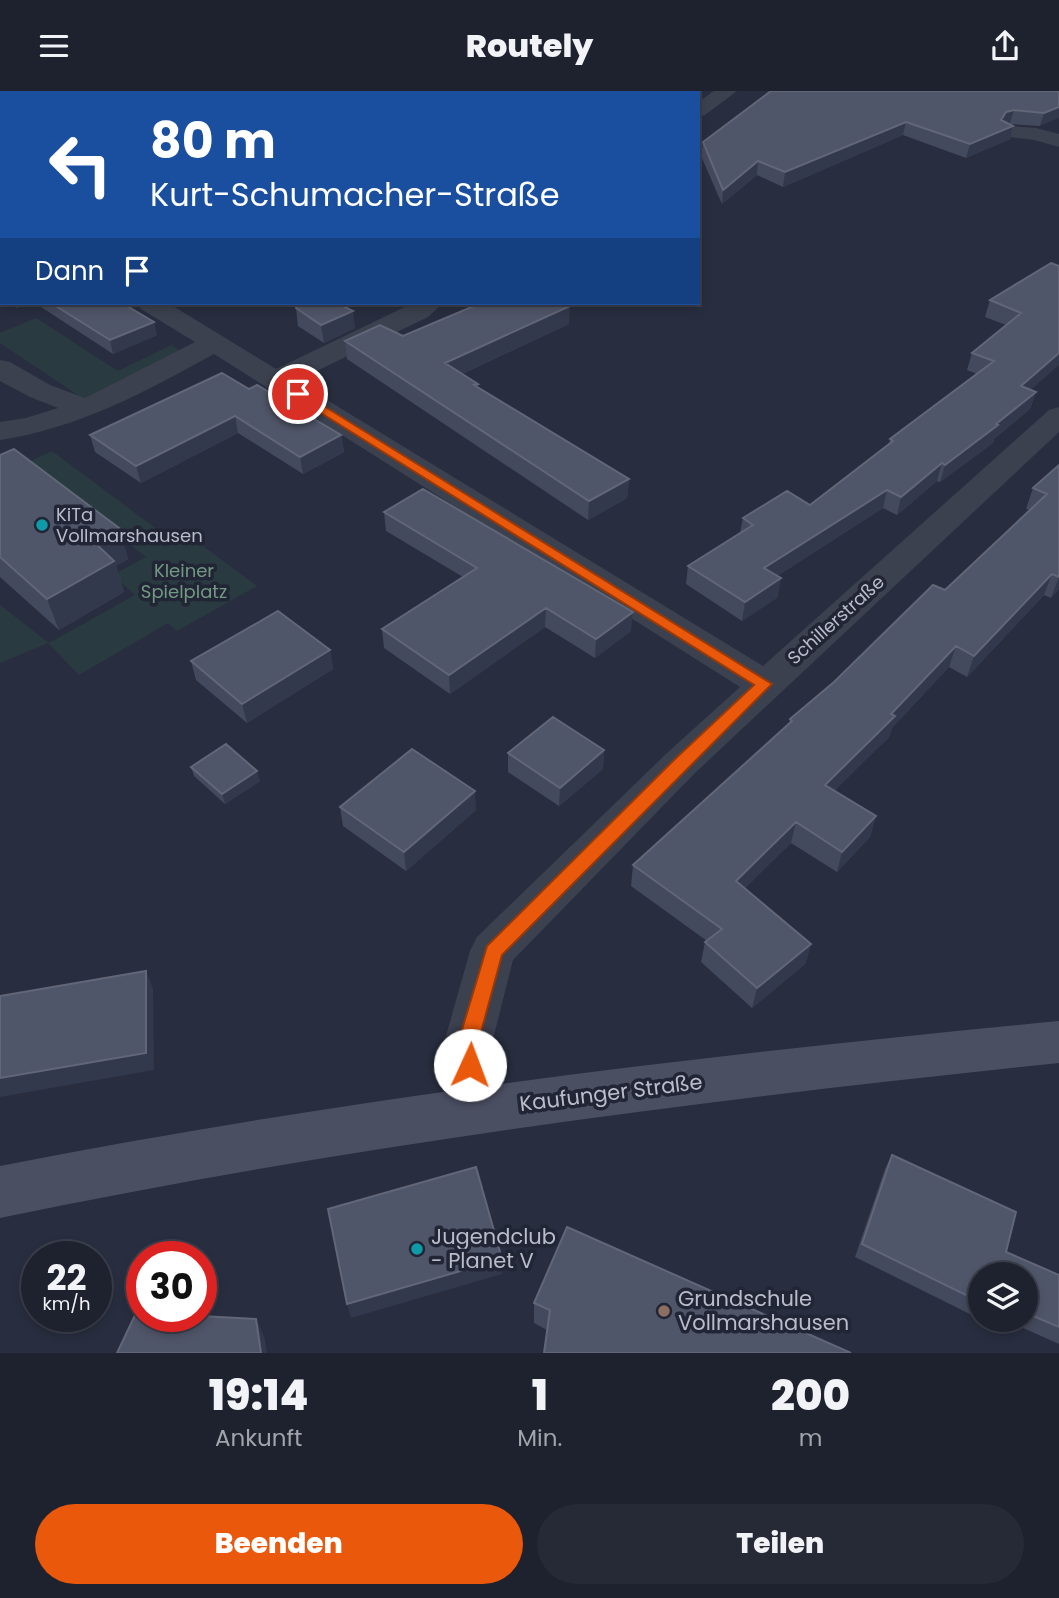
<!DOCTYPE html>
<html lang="de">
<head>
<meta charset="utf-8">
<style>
	body { margin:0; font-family:Poppins,sans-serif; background:#262a37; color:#f1f3f6; height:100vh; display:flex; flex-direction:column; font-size:26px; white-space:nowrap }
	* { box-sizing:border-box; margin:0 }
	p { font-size:23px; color:#a1a4aa }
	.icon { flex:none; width:38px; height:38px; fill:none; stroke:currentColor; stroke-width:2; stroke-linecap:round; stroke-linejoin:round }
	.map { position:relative; height:1262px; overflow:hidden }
	.side { display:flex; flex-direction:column; background:#1e222f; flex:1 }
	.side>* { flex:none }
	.hud { position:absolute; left:0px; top:0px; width:700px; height:214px; box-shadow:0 4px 10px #0003,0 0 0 2px #3c3f4b; background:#1a4fa0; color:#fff; overflow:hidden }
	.controls { position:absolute; left:968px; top:1171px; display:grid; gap:14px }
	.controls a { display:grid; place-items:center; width:70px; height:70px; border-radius:50%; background:#1e222f; box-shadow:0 4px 10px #0003,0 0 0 2px #3c3f4b; font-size:35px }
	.speed { position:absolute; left:21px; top:1150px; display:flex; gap:14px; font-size:35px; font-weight:700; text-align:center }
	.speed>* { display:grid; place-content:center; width:91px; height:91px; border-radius:50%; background:#1e222f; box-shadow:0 4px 10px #0003,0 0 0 2px #3c3f4b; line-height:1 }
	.speed small { font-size:18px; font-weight:400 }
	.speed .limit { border:10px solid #d22; background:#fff; color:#111 }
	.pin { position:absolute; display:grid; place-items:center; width:60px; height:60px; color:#fff; margin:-30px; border:4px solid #fff; border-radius:50%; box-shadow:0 2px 7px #0007 }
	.me { position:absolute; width:77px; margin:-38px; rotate:2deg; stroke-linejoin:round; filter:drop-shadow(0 0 5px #0008) }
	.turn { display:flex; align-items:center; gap:24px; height:147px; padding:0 35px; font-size:32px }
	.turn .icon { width:91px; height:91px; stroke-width:2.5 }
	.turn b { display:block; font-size:49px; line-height:60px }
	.then { display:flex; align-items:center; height:66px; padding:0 35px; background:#0003; gap:14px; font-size:26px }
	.eta { display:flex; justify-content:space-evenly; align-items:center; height:119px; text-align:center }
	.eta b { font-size:42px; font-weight:800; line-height:49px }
	.cta { display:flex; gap:14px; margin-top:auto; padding:14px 35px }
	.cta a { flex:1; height:80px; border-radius:42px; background:#ea580c; color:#fff; font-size:28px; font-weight:800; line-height:80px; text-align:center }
	.cta a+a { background:#262a37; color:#f1f3f6 }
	header { display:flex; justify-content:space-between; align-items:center; height:91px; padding:0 35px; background:#1e222f; font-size:32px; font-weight:800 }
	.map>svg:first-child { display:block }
	.green { fill:#2a3a41 }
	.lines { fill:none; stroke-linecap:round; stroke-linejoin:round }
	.minor { fill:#3c4150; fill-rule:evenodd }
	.secondary { fill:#4b4f62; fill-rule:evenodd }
	.wall { fill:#444a5d }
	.shaded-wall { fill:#33394c }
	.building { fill:#505669; stroke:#616678; stroke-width:2 }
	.route { fill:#ea580c; stroke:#983908; stroke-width:2 }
	.culture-dot { fill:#0f9aa8; stroke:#212535; stroke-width:2.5 }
	.education-dot { fill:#8d6e63; stroke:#212535; stroke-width:2.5 }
	.labels { text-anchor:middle; stroke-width:7; stroke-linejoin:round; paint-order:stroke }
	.poi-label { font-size:18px; fill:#b9bcca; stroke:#212535; text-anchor:start }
	.park-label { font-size:18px; fill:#729982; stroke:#212535 }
	.street-label { font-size:18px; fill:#b9bcca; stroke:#212535 }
	.near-street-label { font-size:21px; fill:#b9bcca; stroke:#212535 }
	.near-poi-label { font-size:21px; fill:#b9bcca; stroke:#212535; text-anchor:start }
</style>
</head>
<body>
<header><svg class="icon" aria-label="menu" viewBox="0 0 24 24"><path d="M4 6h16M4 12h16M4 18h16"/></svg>Routely<svg class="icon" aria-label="share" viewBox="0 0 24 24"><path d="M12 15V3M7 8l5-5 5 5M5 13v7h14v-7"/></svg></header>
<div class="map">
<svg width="1059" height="1262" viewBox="0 0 1059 1262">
	<rect width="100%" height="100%" fill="#282e3f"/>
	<path class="green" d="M 36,227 L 118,280 L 171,254 L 184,262 L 84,308 L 0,252 L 0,242 Z
		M 52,360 L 174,451 L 188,444 L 257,495 L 177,540 L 168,532 L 79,584 L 48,552 L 0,572 L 0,514 L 49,552 L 135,504 L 113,484 L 146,466 L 26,372 Z"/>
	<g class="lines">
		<path class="minor" d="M 714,0 L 737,0 L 705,24 L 698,26 L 698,11 Z
			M 1010,35 L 1036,37 L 1059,43 L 1059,56 L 1034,49 L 1003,45 L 999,41 L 1003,37 Z
			M 0,128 L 2,128 L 2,143 L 0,143 Z
			M 137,212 L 168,212 L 276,278 L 413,212 L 443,212 L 428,226 L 296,290 L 763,575 L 1049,319 L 1059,316 L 1059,341 L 695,682 L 513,869 L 492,952 L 499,1018 L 492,1034 L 474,1041 L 456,1034 L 449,1018 L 444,952 L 470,860 L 477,846 L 667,662 L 740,596 L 214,263 C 145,301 79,337 0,349 L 0,331 L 26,327 L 58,317 L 30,306 L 0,290 L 0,269 L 10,271 L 50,294 L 85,307 L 195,251 L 141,218 Z"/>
		<path class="secondary" d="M 1059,930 L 1059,972 C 703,1009 351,1054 0,1127 L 0,1075 C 351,1006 704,964 1059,930 Z"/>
	</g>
	<path class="wall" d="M 374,0 L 496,0 L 492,2 L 374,2 Z
		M 1059,0 L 1040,35 L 1009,33 L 1013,35 L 1010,48 L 966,67 L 903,44 L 783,96 L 757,84 L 722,113 L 701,65 L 703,51 Z
		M 0,138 L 2,139 L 2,209 L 0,208 Z
		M 1051,172 L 1031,299 L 1036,301 L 1030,318 L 994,348 L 993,352 L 940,391 L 937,390 L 897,424 L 883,417 L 777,485 L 778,506 L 742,530 L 686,493 L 688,475 L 740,442 L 743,427 L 810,414 L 889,353 L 890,348 L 977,283 L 967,279 L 972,262 L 1006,234 L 985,226 L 990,209 Z
		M 7,212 L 29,212 L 17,217 Z
		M 35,212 L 122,212 L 157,244 L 113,263 Z
		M 296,217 L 355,237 L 324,252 L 298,235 Z
		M 569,233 L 462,283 L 478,293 L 478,296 L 629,388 L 627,407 L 588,429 L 347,268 L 345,250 Z
		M 249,298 L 341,344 L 344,361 L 303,383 L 238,342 L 141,392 L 95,361 L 90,344 Z
		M 0,364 L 119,437 L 128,468 L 116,475 L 124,501 L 59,539 L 0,486 Z
		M 1059,374 L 1059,498 L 1051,507 L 1044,504 L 967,586 L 949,576 L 892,637 L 889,646 L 834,700 L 876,725 L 870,746 L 837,781 L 791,752 L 745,797 L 811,853 L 805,873 L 752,917 L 701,871 L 705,851 L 707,850 L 631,795 L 633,774 L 789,633 L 790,628 L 945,499 L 1030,419 L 1026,418 L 1033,397 Z
		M 384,421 L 631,540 L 595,567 L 545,536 L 450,603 L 384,557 L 382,538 L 463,486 L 386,440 Z
		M 330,559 L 333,578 L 247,632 L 196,589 L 191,570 Z
		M 604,659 L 603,678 L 559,715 L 508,681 L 508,662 Z
		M 191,676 L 260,690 L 225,713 L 194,685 Z
		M 340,716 L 476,719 L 406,780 L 343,735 Z
		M 892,1064 L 1006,1161 L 1059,1184 L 1059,1253 L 1003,1228 L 1026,1228 L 1026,1183 L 980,1183 L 980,1228 L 855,1166 L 885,1078 Z
		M 567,1136 L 547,1239 L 534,1232 L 534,1212 Z"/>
	<path class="shaded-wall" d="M 476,0 L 496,0 L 492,2 L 471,2 Z
		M 669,0 L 685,0 L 682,2 L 666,2 Z
		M 1059,16 L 1059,27 L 1040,35 L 1044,22 Z
		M 1014,19 L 1010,32 L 1002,34 L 1013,35 L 1010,48 L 966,67 L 970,53 L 1001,29 L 1006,21 Z
		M 906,31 L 903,44 L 783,96 L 785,81 Z
		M 758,70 L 757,84 L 722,113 L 723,99 Z
		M 2,78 L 2,96 L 0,99 L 0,80 Z
		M 15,212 L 29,212 L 17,217 Z
		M 570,215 L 569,233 L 446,290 L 445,272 Z
		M 353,220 L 355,237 L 324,252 L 321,234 Z
		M 154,231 L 157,244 L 113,263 L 110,249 Z
		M 1059,262 L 1059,274 L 1016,312 L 1021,295 Z
		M 1036,301 L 1030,318 L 994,348 L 993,352 L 940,391 L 945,374 Z
		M 235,325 L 238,342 L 141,392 L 136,375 Z
		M 341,344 L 344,361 L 303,383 L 300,366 Z
		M 942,372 L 937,390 L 897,424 L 901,406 Z
		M 629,388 L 627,407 L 588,429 L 589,410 Z
		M 887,399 L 883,417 L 761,495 L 764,477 Z
		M 119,437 L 128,468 L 116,475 L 124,501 L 59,539 L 47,508 L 94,451 Z
		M 1052,483 L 1044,504 L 967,586 L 974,565 Z
		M 1059,486 L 1059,498 L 1051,507 Z
		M 781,487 L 778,506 L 742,530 L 745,511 Z
		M 546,517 L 545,536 L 450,603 L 449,584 Z
		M 633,521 L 631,540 L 595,567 L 596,548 Z
		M 956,555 L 949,576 L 892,637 L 889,646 L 819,715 L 825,694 Z
		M 330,559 L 333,578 L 247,632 L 242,613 Z
		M 604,659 L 603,678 L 559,715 L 560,697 Z
		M 257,680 L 260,690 L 225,713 L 222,703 Z
		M 475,700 L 476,719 L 406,780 L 404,761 Z
		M 876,725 L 870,746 L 837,781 L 842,761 Z
		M 796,731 L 791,752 L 732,810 L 736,790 Z
		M 811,853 L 805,873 L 752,917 L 757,897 Z
		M 146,880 L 153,898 L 154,979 L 0,1006 L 0,987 Z
		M 502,1168 L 502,1183 L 351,1227 L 347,1213 Z
		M 256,1228 L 265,1248 L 267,1262 L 261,1262 Z"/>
	<path class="building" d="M 384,0 L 476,0 L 471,2 L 388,2 Z
		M 576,0 L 669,0 L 666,2 L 571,2 Z
		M 771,0 L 1059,0 L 1059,16 L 1044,22 L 1014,19 L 1006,21 L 1001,29 L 1013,35 L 970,53 L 906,31 L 785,81 L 758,70 L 723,99 L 703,51 Z
		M 0,138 L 2,139 L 2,198 L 0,197 Z
		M 1051,172 L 1059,175 L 1059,262 L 1021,295 L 1036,301 L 996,333 L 998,334 L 945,374 L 942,372 L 901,406 L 887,399 L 764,477 L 781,487 L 745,511 L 688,475 L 753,434 L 743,427 L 787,400 L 810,414 L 893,350 L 890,348 L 994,270 L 972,262 L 1021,222 L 990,209 Z
		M 51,212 L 122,212 L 154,231 L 110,249 Z
		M 299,212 L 337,212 L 353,220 L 321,234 L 296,217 Z
		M 481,212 L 563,212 L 570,215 L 445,272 L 478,293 L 474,294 L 629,388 L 589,410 L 345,250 L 380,234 L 403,245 Z
		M 222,282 L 249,298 L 257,294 L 341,344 L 300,366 L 235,325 L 136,375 L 90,344 Z
		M 14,358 L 119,437 L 94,451 L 114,470 L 47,508 L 0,466 L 0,364 Z
		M 1059,374 L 1059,486 L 1052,483 L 974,565 L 956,555 L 891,623 L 895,625 L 825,694 L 876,725 L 842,761 L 796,731 L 736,790 L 811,853 L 757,897 L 705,851 L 722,838 L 633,774 L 792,630 L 790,628 L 834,591 L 933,494 L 945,499 L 1047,403 L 1033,397 Z
		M 423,398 L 633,521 L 596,548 L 546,517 L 449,584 L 382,538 L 477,477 L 384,421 Z
		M 278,520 L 330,559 L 242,613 L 191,570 Z
		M 553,626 L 604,659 L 560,697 L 508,662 Z
		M 226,653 L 257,680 L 222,703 L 191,676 Z
		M 412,658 L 475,700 L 404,761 L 340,716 Z
		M 146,880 L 146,962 L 0,987 L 0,905 Z
		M 892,1064 L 1016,1121 L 1006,1161 L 1059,1184 L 1059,1236 L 1026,1222 L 1026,1183 L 980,1183 L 980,1211 L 862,1153 Z
		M 476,1076 L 502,1168 L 347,1213 L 328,1118 Z
		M 567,1136 L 851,1262 L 544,1262 L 550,1219 L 534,1212 Z
		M 137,1220 L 142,1221 L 142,1225 L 201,1225 L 256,1228 L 261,1262 L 117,1262 Z"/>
	<path class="route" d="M 298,299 L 772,593 L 502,864 L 478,952 L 480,974 L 477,980 L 470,983 L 463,980 L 458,952 L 487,855 L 675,668 L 754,594 L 294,305 L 292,303 Z"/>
	<g class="culture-dot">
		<circle cx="42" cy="434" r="7"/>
		<circle cx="417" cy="1158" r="7"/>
	</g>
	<circle class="education-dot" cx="664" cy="1220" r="7"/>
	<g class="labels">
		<g class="poi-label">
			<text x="56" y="430">KiTa<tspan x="56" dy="21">Vollmarshausen</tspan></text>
		</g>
		<g class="park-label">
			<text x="184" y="486">Kleiner<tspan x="184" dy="21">Spielplatz</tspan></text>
		</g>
		<g class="street-label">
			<text transform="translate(836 529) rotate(-42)" y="6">Schillerstraße</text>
		</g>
		<g class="near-street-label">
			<text transform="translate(611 1002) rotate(-7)" y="7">Kaufunger Straße</text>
		</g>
		<g class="near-poi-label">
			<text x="431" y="1153">Jugendclub<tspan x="431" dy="24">- Planet V</tspan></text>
			<text x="678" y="1215">Grundschule<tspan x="678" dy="24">Vollmarshausen</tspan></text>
		</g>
	</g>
</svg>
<div class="controls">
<a><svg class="icon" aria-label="layers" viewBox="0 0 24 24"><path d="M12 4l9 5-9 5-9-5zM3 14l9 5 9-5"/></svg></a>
</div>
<div class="speed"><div>22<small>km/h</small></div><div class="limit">30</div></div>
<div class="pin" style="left:298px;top:303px;background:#d93025"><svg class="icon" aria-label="arrive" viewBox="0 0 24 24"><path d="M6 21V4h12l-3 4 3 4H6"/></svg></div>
<svg class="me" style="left:470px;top:974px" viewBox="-20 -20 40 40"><circle r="19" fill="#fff"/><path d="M0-13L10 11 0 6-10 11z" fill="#ea580c"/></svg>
<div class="hud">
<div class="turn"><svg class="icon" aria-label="left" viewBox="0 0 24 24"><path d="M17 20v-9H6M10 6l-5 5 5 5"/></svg><div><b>80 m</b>Kurt-Schumacher-Straße</div></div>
<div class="then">Dann<svg class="icon" aria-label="arrive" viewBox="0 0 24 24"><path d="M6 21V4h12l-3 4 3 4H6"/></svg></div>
</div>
</div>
<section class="side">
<div class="eta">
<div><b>19:14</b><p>Ankunft</p></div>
<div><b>1</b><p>Min.</p></div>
<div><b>200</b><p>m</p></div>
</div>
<div class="cta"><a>Beenden</a><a>Teilen</a></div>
</section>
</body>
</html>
